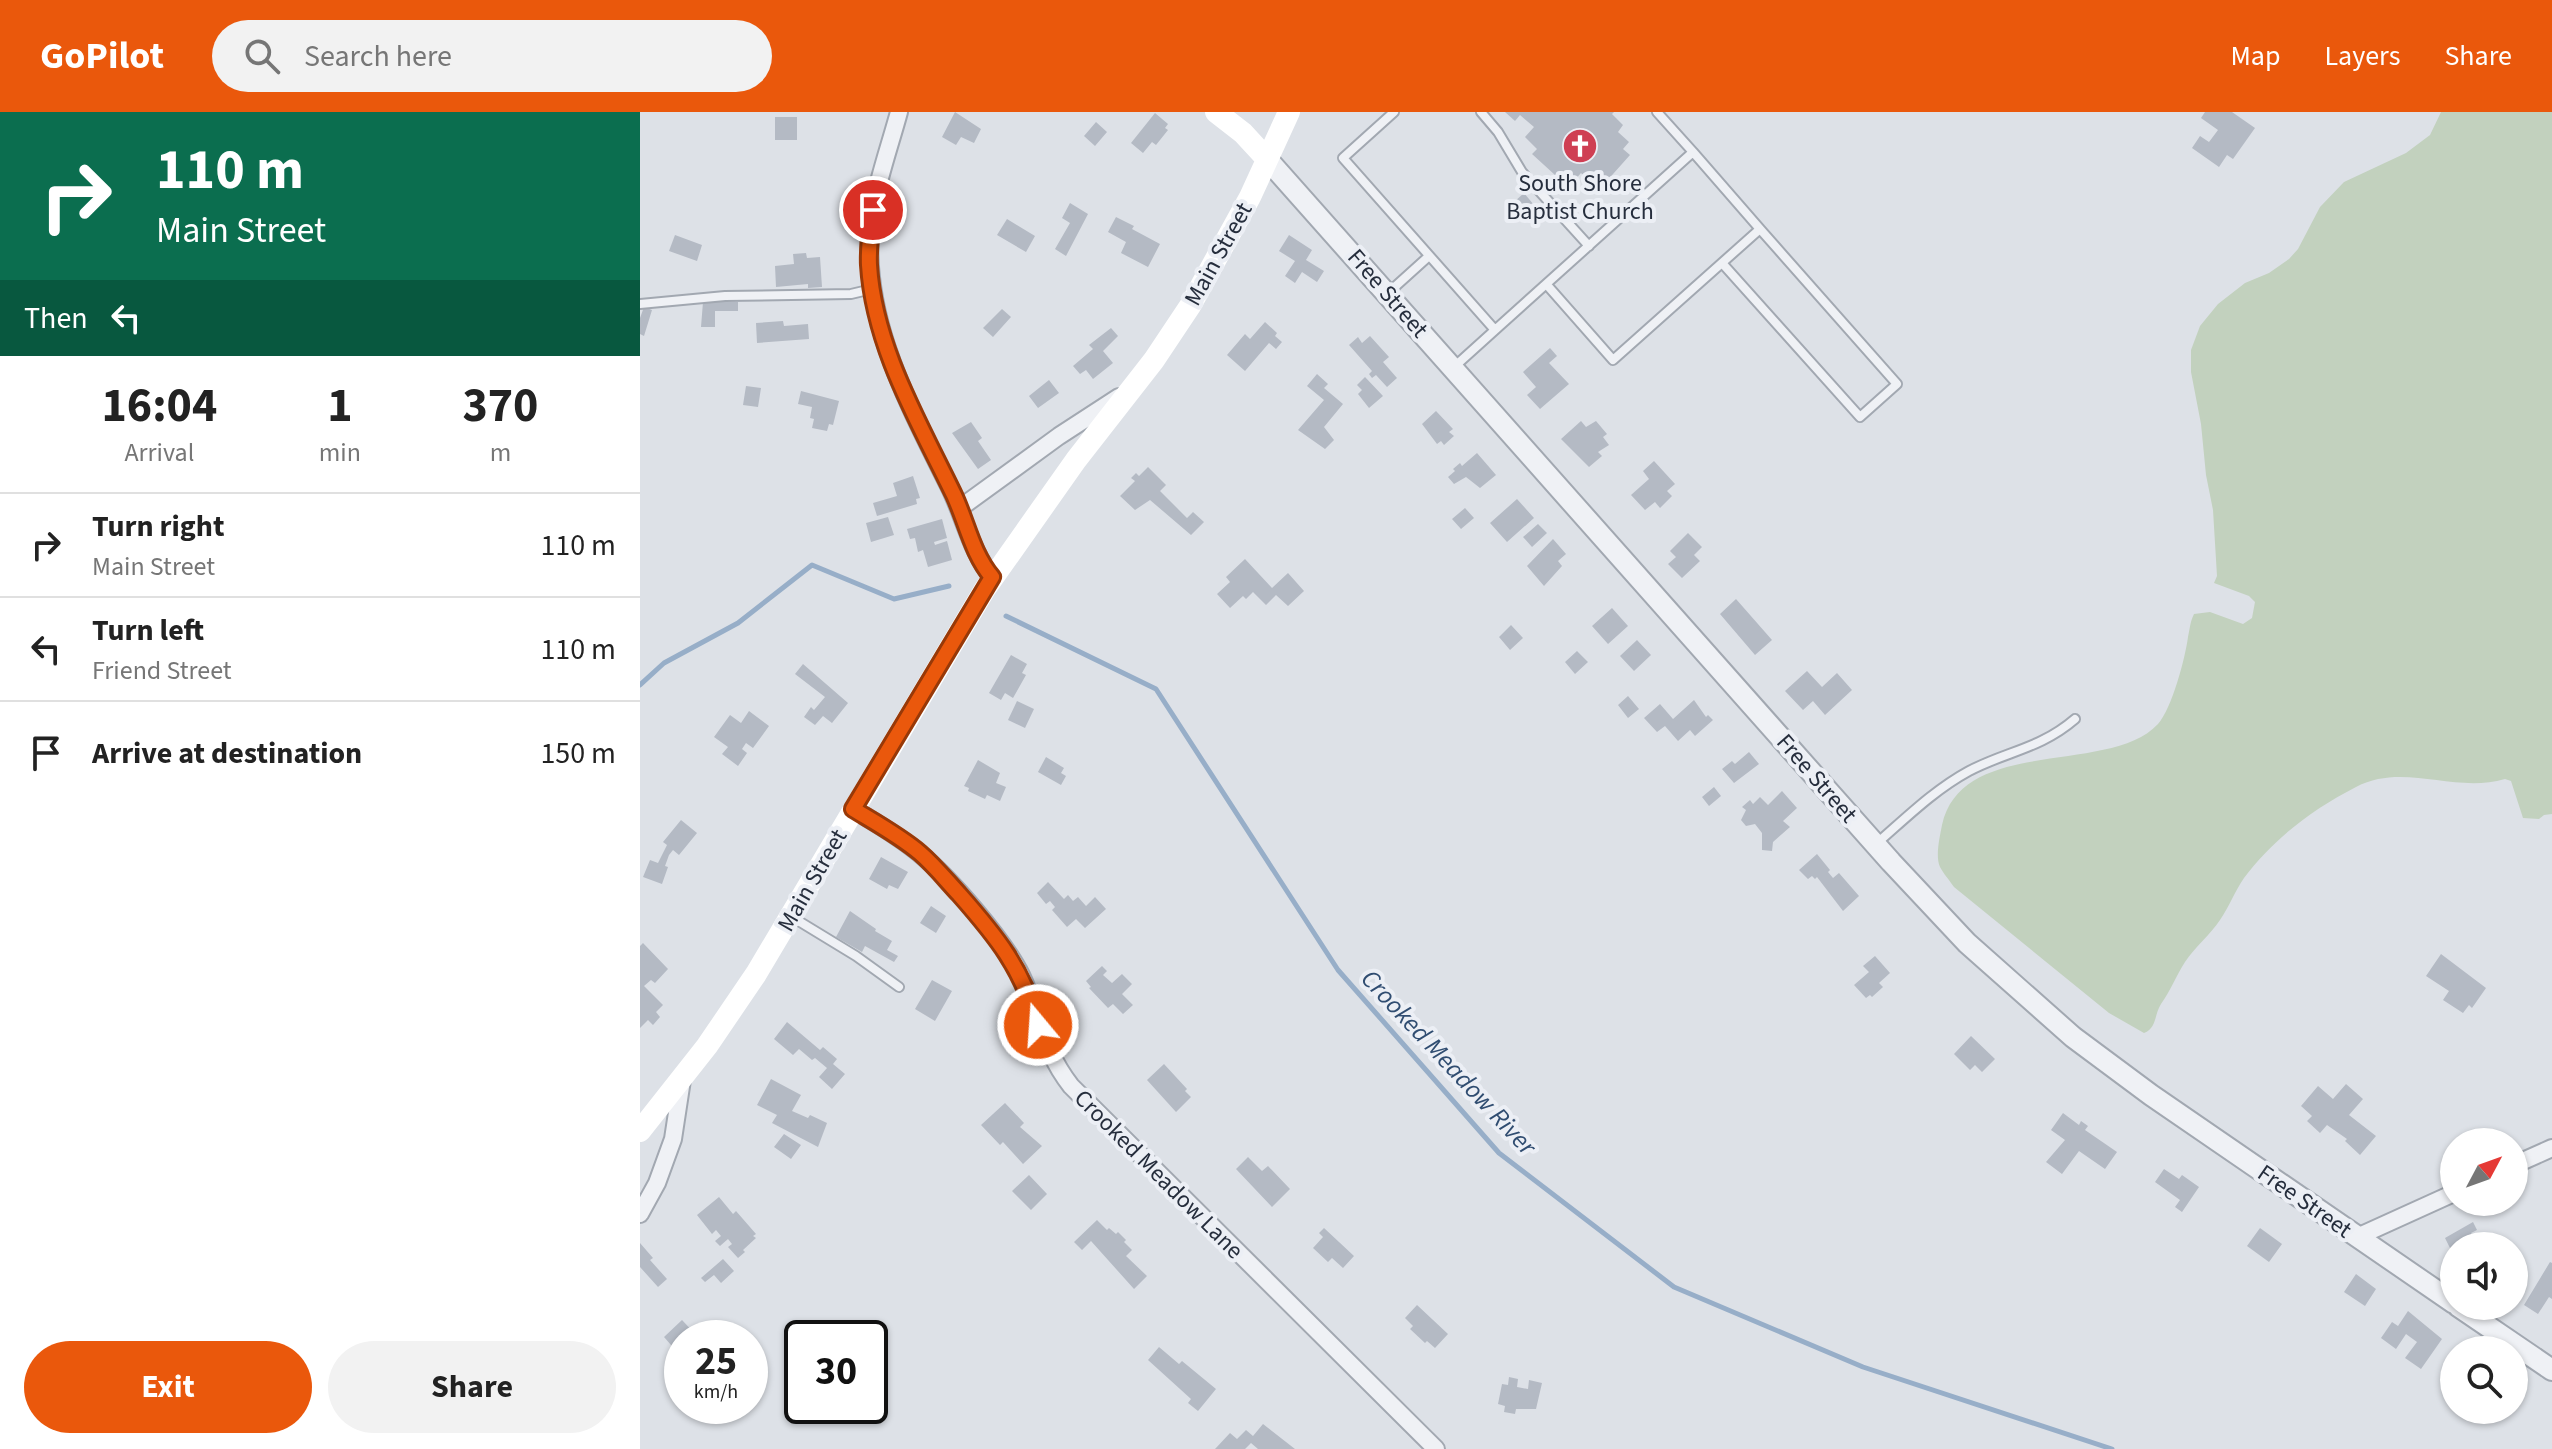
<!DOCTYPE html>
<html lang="en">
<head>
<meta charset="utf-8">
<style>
	body { margin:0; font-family:"Source Sans 3",sans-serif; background:#f2f2f2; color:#222; height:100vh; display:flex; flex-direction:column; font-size:30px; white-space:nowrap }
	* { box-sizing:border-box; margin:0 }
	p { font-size:26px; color:#767676 }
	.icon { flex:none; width:44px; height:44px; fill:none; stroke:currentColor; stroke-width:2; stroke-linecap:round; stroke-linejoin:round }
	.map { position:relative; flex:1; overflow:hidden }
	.side { display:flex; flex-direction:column; background:#fff; width:640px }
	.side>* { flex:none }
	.hud { background:#0b6e4f; color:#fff; overflow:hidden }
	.needle { width:52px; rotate:49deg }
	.buttons { position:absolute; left:1800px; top:1016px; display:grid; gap:16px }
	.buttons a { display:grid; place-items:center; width:88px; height:88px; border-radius:50%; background:#fff; box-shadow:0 2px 6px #0004; font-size:40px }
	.speed { position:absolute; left:24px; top:1208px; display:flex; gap:16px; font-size:40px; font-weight:700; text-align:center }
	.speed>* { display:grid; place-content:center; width:104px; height:104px; border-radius:50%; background:#fff; box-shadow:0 2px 6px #0004; line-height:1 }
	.speed small { font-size:20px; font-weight:400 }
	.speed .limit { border:4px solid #111; border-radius:12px; background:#fff; color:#111 }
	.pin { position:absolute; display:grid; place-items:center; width:68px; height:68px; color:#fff; margin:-34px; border:4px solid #fff; border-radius:50%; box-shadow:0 2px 8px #0007 }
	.me { position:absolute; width:88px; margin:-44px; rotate:342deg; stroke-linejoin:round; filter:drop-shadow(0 0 6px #0008) }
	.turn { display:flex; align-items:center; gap:28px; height:168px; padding:0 24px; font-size:36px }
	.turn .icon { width:104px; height:104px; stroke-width:2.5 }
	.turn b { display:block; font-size:56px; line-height:68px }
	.then { display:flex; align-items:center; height:76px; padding:0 24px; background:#0003; gap:16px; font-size:30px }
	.eta { display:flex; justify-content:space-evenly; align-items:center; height:136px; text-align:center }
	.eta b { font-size:48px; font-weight:700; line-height:56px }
	.cta { display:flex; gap:16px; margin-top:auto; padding:16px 24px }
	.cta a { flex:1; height:92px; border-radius:48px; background:#ea580c; color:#fff; font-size:32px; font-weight:700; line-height:92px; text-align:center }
	.cta a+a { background:#f2f2f2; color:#222 }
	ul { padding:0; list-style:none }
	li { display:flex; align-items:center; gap:24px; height:104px; padding:0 24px; border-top:2px solid #e0e0e0 }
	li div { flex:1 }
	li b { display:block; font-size:30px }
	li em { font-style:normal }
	header { display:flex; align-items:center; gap:48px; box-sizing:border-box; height:112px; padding:0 40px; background:#ea580c; color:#fff }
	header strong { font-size:38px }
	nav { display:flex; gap:44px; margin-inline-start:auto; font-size:28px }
	.search { width:560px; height:72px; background:#f2f2f2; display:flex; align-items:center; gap:20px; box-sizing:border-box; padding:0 28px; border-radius:44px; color:#767676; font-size:30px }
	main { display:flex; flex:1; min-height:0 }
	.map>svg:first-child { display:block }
	.green { fill:#c2d1be }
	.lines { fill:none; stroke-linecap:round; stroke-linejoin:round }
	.stream { stroke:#97aec8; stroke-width:5 }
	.building { fill:#b4bac4 }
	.service-casing { stroke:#a2a8b1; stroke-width:12 }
	.minor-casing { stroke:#a2a8b1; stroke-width:20 }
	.tertiary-casing { stroke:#a2a8b1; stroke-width:24 }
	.service { stroke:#eff1f5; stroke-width:8 }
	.minor { stroke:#eff1f5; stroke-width:16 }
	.tertiary { stroke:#eff1f5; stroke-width:20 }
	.secondary { stroke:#fff; stroke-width:22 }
	.route-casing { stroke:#983908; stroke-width:20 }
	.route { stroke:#ea580c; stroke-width:14 }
	.labels { text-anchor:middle; stroke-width:8; stroke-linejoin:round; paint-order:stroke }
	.poi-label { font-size:24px; fill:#262e3d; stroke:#eceff5 }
	.street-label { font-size:24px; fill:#262e3d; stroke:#eceff5 }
	.water-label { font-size:26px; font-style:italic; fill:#304d71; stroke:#eceff5 }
</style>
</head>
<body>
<header>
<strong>GoPilot</strong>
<div class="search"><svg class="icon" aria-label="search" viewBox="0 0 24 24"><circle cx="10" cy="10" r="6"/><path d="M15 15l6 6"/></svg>Search here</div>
<nav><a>Map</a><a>Layers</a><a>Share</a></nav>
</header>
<main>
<section class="side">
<div class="hud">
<div class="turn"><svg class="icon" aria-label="right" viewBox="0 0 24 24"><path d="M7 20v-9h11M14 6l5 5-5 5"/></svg><div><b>110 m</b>Main Street</div></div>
<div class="then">Then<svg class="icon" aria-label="left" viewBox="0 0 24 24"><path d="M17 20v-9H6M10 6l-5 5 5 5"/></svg></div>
</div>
<div class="eta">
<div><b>16:04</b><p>Arrival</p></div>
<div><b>1</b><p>min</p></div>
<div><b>370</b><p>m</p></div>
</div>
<ul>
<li><svg class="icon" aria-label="right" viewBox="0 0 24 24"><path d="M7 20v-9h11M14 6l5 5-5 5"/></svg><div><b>Turn right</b><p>Main Street</p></div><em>110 m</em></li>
<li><svg class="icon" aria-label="left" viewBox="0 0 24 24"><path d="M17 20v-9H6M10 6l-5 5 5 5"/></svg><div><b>Turn left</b><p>Friend Street</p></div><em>110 m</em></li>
<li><svg class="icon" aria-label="arrive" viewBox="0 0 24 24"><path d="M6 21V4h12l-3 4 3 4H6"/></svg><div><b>Arrive at destination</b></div><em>150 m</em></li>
</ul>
<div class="cta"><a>Exit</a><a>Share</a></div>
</section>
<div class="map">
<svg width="1912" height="1337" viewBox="0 0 1912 1337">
	<rect width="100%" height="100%" fill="#dde1e7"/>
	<path class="green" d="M 1801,0 L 1912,0 L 1912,702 L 1904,703 L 1899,707 L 1883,706 L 1871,669 L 1865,667 C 1814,682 1764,650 1716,675 C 1673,697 1633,727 1604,766 C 1595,779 1589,795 1580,808 C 1570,823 1555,835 1545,850 C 1536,864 1531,878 1521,892 C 1514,903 1517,916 1504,921 L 1469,901 L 1314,775 C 1310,769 1303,761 1300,755 C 1295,744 1300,724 1302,713 C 1322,623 1470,664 1518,612 C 1532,596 1545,547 1548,525 C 1550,516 1550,510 1554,502 L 1570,500 L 1603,512 L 1612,506 L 1615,490 L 1609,484 L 1574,471 L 1577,464 L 1573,398 L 1566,363 L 1561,312 L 1551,260 L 1551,238 L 1560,214 L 1578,192 L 1605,171 L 1629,161 L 1649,147 L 1658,137 L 1680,95 L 1704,70 L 1766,41 L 1790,23 Z"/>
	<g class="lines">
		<path class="stream" d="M 366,504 L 516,577 L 698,858 L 859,1041 L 1034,1175 L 1223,1255 L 1472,1337
			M 0,573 L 24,551 L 98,511 L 172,453 L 254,487 L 309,474"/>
	</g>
	<path class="building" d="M 315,0 L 341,17 L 334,31 L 321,25 L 316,33 L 302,25 Z
		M 865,0 L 974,0 L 972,2 L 983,13 L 978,20 L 989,30 L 983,37 L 990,43 L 965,71 L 957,64 L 951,71 L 941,61 L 933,70 L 920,59 L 915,63 L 892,42 L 897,37 L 885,25 L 894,15 L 880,3 L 875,9 Z
		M 1565,0 L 1592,0 L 1615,16 L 1593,47 L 1587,43 L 1579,55 L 1552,36 L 1560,24 L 1569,30 L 1578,18 L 1561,6 Z
		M 515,1 L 528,12 L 525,16 L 528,18 L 516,33 L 512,30 L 503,41 L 491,31 Z
		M 135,5 L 157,5 L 157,28 L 135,28 Z
		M 456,10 L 467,20 L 455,34 L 444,24 Z
		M 884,81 L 894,93 L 883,101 L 874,90 Z
		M 430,91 L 448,102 L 426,144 L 415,137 L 430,111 L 422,106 Z
		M 476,105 L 494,114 L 492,117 L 520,132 L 508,155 L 481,141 L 486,130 L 468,120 Z
		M 367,107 L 395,124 L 386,140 L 357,123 Z
		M 35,123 L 62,133 L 57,149 L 29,139 Z
		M 649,123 L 672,138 L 666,148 L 684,159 L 677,170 L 662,160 L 655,171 L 645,164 L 655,149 L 639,139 Z
		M 166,141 L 167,146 L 180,145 L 182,175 L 168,176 L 168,172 L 136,175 L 135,154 L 154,152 L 153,142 Z
		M 63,190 L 98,190 L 98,199 L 75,199 L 75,215 L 61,215 Z
		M 4,195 L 12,198 L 4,224 L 0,222 L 0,206 Z
		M 362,197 L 371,205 L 353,225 L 343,216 Z
		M 143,209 L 144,214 L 168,212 L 169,227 L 117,231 L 116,211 Z
		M 625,210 L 637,221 L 635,224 L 642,230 L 636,237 L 629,231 L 605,259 L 587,243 L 605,222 L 610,227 Z
		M 471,216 L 478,224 L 463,239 L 473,251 L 453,267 L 446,258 L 440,262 L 433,254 L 453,237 L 449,233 Z
		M 730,224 L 749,245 L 743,250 L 757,266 L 747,275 L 736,263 L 732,266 L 729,262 L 732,259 L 709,233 L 718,225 L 722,231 Z
		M 910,236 L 917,244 L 909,251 L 929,272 L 900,297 L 887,283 L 896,275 L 883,260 Z
		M 677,262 L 688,272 L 684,276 L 703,292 L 684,315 L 694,328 L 685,337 L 658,318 L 684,288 L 667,274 Z
		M 725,265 L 743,284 L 729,296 L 718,282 L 722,278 L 717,273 Z
		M 409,268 L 419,281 L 398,296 L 389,284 Z
		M 106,274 L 121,276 L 118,295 L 103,293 Z
		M 161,279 L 199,289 L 193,313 L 189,312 L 187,319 L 172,316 L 174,307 L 170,306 L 172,295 L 158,292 Z
		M 796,299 L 813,317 L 809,320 L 814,324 L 804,333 L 801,329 L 797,332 L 782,312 Z
		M 941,309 L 946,315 L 956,309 L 967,322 L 963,325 L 969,333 L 958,340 L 962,344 L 949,355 L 921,327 Z
		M 331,310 L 342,326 L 338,329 L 351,348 L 338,357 L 312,321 Z
		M 837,341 L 856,363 L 840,376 L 826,365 L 814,372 L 808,365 L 815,359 L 813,357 L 820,351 L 822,354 Z
		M 1014,349 L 1035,372 L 1027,379 L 1032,384 L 1020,396 L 1015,390 L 1005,398 L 991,383 L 1009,367 L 1003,359 Z
		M 508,355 L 526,373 L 520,379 L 547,406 L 553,400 L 564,410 L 551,423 L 510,388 L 495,398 L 480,384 L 495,369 L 491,366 L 496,361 L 499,364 Z
		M 273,364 L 280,386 L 276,387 L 277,392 L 237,404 L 233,391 L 257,384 L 253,371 Z
		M 877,387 L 894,406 L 867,430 L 850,411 Z
		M 825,396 L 834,406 L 821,417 L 812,407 Z
		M 248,405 L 254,423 L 231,430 L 226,411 Z
		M 302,407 L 307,426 L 294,430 L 295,433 L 307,429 L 312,448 L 288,455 L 283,438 L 278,440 L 275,426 L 270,427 L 267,417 Z
		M 898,412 L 907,421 L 892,435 L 883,425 Z
		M 1048,421 L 1062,435 L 1054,443 L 1060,449 L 1042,466 L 1028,452 L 1036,445 L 1030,439 Z
		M 913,427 L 926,442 L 918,449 L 922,454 L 904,474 L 887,454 Z
		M 605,447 L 632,476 L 648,461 L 664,479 L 648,494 L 636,483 L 626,493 L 613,480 L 606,487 L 603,484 L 590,496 L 577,482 L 590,470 L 586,465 Z
		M 1096,487 L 1132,528 L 1115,543 L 1080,502 Z
		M 972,496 L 988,514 L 968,532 L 952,514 Z
		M 871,513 L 883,526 L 870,538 L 859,525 Z
		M 997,528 L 1011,543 L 994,559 L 980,544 Z
		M 937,539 L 948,550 L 935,562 L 925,550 Z
		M 371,543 L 387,552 L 382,561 L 386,563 L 373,586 L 365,581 L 361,588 L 349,581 Z
		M 163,552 L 208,591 L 192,611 L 183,604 L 175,613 L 164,605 L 171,595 L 174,598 L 185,585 L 155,562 Z
		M 1167,559 L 1182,575 L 1197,561 L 1212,578 L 1185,603 L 1173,589 L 1163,598 L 1145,579 Z
		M 988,584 L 999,597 L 988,606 L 978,593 Z
		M 1054,588 L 1066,605 L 1068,603 L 1073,608 L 1055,624 L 1050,618 L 1038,629 L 1025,614 L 1017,620 L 1004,606 L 1020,592 L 1033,607 Z
		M 377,589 L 394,597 L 385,616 L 368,608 Z
		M 109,599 L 129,614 L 113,636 L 106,631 L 102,637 L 107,641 L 98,654 L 82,642 L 88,635 L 74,625 L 90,603 L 101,611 Z
		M 1109,640 L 1119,652 L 1094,671 L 1082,657 L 1092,649 L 1095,652 Z
		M 406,645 L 424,656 L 421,661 L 426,664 L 421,673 L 398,660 Z
		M 338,648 L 360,661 L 356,671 L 366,675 L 360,689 L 347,683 L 345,687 L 328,679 L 329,676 L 324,674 Z
		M 1074,675 L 1081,684 L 1069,694 L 1062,685 Z
		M 1142,679 L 1157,696 L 1143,709 L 1150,715 L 1133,730 L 1132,739 L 1122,738 L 1122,721 L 1115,712 L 1106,714 L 1101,708 L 1106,698 L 1102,695 L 1110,688 L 1113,692 L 1120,685 L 1128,693 Z
		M 41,708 L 57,721 L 39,743 L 33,738 L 29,743 L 25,754 L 28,755 L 22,772 L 3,765 L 10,748 L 18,751 L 27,733 L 23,730 Z
		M 1177,742 L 1190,758 L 1188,760 L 1193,766 L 1199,761 L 1219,784 L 1203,799 L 1177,765 L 1175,767 L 1172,764 L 1168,767 L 1159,758 Z
		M 241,745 L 268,760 L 258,777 L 249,773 L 247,777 L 229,767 Z
		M 408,770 L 424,787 L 428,783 L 433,789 L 438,785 L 446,794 L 455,785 L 466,797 L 445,816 L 436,807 L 427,815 L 412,798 L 415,795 L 410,789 L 406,792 L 397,781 Z
		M 291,794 L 306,804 L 296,821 L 280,811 Z
		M 210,799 L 236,817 L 235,819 L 252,829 L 247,838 L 258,844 L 254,850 L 225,834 L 222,840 L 196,825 Z
		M 3,831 L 28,857 L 15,871 L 11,868 L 4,874 L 23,893 L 16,900 L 20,905 L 13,913 L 8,908 L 0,916 L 0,834 Z
		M 1801,842 L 1846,876 L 1832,896 L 1829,893 L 1823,901 L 1803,888 L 1809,879 L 1786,864 Z
		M 1235,844 L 1250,861 L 1239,871 L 1243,875 L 1232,885 L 1230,883 L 1226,886 L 1214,873 L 1229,860 L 1223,854 Z
		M 462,854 L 467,859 L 463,863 L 472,871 L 482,862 L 492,872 L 482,882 L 493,893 L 483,902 L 473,892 L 468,896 L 449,876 L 451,875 L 446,869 Z
		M 292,868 L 312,879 L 295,909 L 275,897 Z
		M 147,910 L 180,938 L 183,935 L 197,947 L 193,952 L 205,962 L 192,977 L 179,965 L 187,956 L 175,946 L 172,948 L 159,937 L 153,943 L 134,927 Z
		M 1331,924 L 1355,947 L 1342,960 L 1335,953 L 1330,958 L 1314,942 Z
		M 524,952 L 547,977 L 545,979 L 551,985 L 536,1000 L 507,968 Z
		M 131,967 L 161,983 L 152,999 L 168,1006 L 170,1003 L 187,1011 L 178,1035 L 132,1011 L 137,1003 L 117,993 Z
		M 1706,972 L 1723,987 L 1709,1003 L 1736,1024 L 1720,1043 L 1705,1029 L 1707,1027 L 1687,1013 L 1680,1021 L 1667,1009 L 1672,1004 L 1661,994 L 1678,974 L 1693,987 Z
		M 365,991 L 384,1011 L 380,1015 L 402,1034 L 383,1052 L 363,1030 L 360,1033 L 341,1013 Z
		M 1423,1001 L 1439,1013 L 1441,1009 L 1448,1014 L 1445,1018 L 1477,1040 L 1465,1057 L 1439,1039 L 1422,1062 L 1406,1050 L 1425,1028 L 1411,1018 Z
		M 144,1022 L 161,1033 L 151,1047 L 134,1035 Z
		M 608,1045 L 622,1059 L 628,1054 L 650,1077 L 632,1095 L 596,1057 Z
		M 1524,1057 L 1539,1067 L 1542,1063 L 1559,1075 L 1542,1100 L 1535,1095 L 1540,1088 L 1515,1070 Z
		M 389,1063 L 407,1082 L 391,1098 L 372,1079 Z
		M 79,1085 L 93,1102 L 96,1099 L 116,1122 L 113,1124 L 116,1126 L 103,1138 L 105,1140 L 98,1146 L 88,1135 L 92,1132 L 88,1127 L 80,1134 L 75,1129 L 81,1124 L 76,1118 L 72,1122 L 57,1103 Z
		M 457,1108 L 467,1118 L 469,1116 L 476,1122 L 478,1120 L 486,1128 L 484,1130 L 492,1138 L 486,1144 L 507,1164 L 494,1177 L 451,1129 L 442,1138 L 434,1130 Z
		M 1833,1110 L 1837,1118 L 1831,1121 L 1835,1129 L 1839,1127 L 1842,1134 L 1814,1134 L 1811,1138 L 1805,1126 Z
		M 684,1116 L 714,1144 L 703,1156 L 692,1146 L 688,1150 L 673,1136 L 683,1125 L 679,1121 Z
		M 1620,1116 L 1642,1132 L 1629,1150 L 1607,1134 Z
		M 0,1131 L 13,1146 L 10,1148 L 27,1167 L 18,1175 L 0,1155 Z
		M 83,1147 L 94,1159 L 81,1171 L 74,1163 L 65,1170 L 61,1166 Z
		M 1910,1150 L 1912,1151 L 1912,1187 L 1909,1185 L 1898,1202 L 1884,1193 Z
		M 1716,1162 L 1736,1177 L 1725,1194 L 1704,1180 Z
		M 777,1193 L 808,1222 L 795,1236 L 787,1229 L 785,1231 L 770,1217 L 773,1214 L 765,1206 Z
		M 1768,1199 L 1802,1227 L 1781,1257 L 1765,1246 L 1777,1230 L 1766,1222 L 1756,1237 L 1741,1226 L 1752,1210 L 1758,1214 Z
		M 42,1208 L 57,1224 L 42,1226 L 42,1237 L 38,1241 L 24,1225 Z
		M 519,1235 L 539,1252 L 542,1249 L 576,1277 L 558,1299 L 548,1291 L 551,1287 L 508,1248 Z
		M 869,1265 L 878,1267 L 877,1275 L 888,1277 L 889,1268 L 902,1271 L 896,1297 L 876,1297 L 875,1302 L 864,1300 L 865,1294 L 858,1292 L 862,1272 L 868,1273 Z
		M 623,1312 L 655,1337 L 618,1337 L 611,1331 L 605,1337 L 575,1337 L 590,1321 L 597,1327 L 606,1318 L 613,1324 Z"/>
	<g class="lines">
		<g class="service-casing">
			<path id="service" d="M 754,0 L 703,46 L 855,218 L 1053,40 L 1017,0
				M 841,0 L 858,20 L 882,60 L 949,134
				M 1082,151 L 1220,305 L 1257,272 L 1120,117
				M 907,173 L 973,248 L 1120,117 L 1053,40
				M 748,181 L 789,144
				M 0,192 L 85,184 L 211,182 L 232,177
				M 814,255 L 855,218
				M 1236,732 C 1266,706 1294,678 1329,659 C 1367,639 1400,637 1435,607
				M 152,805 L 216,844 L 259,875"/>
		</g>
		<g class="minor-casing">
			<path id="minor" d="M 259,0 C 250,33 238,67 232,100 C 217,197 266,288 308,372 C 324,403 330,438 352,465
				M 320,396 L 419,324 L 479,285
				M 213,697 C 236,711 259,724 279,741 C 310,766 363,827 381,863 C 400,903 402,937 431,974 L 796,1337
				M 1874,1053 L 1912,1036
				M 0,1102 L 17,1071 L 33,1027 L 42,968
				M 1717,1125 L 1814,1081"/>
		</g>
		<g class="tertiary-casing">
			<path id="tertiary" d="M 627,47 L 1251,750 L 1327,831 L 1433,925 L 1511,983 L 1814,1191
				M 1818,1194 L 1912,1258"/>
		</g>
		<use href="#service" class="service"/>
		<use href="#minor" class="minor"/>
		<use href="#tertiary" class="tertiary"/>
		<path class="secondary" d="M 576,0 L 603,21 L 627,47
			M 0,1019 L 67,934 L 116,862 L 345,477 L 436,348 L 514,248 L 550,194 L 610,85 L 649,0"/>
	</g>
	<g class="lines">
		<g class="route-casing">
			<path id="route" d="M 233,98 C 231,116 228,135 229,153 C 234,235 279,310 314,383 C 327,411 332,441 352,465 L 213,697 C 236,711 260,724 280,741 C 294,753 306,768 319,782 C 356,824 383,857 398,913"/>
		</g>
		<use href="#route" class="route"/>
	</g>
	<defs>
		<g id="church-disc" transform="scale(1.8)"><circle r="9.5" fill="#cf3f53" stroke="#eceff5"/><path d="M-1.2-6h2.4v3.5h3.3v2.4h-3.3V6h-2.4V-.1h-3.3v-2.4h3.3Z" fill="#fff"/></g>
	</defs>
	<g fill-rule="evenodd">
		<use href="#church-disc" x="940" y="34"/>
	</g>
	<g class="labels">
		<g class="poi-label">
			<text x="940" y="79">South Shore<tspan x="940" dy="28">Baptist Church</tspan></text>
		</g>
		<g class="street-label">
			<text transform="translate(578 142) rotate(-61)" y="8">Main Street</text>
			<text transform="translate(748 181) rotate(49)" y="8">Free Street</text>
			<text transform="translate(1177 666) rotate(49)" y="8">Free Street</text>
			<text transform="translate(172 768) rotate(-60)" y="8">Main Street</text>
			<text transform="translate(519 1062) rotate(45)" y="8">Crooked Meadow Lane</text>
			<text transform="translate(1665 1089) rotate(35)" y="8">Free Street</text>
		</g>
		<g class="water-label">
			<text transform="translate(809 950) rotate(47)" y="9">Crooked Meadow River</text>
		</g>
	</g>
</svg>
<div class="buttons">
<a><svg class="needle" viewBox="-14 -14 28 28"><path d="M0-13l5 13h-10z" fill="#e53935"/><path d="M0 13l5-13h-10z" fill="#767676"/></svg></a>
<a><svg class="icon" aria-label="sound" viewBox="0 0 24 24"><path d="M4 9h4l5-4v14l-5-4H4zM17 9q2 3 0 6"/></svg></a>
<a><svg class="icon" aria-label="search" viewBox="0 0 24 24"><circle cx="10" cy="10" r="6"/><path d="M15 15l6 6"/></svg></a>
</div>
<div class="speed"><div>25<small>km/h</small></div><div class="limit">30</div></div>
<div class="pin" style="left:233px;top:98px;background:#d93025"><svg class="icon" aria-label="arrive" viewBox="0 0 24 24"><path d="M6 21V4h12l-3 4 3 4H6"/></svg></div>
<svg class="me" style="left:398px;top:913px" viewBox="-20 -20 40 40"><circle r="17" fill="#ea580c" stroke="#fff" stroke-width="3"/><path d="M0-11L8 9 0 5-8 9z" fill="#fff"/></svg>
</div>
</main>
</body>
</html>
